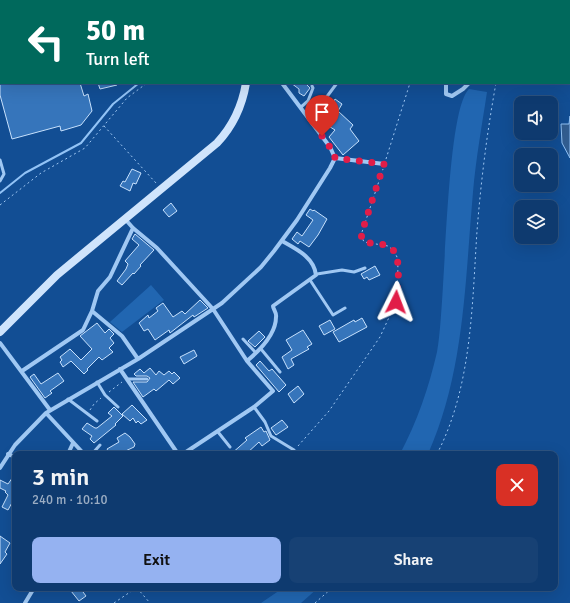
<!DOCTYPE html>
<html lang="en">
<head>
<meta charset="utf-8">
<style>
	body { margin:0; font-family:Signika,sans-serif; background:#174174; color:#f1f3f6; height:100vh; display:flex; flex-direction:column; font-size:15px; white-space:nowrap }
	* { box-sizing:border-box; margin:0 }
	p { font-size:13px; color:#9badc3 }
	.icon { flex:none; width:22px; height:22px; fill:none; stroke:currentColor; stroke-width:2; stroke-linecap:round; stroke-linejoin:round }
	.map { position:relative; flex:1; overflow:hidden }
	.details { position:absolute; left:12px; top:451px; width:546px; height:140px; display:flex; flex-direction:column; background:#0e3a6f; border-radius:8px; box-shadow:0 4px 16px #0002,0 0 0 1px #2e5482 }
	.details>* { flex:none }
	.guide { position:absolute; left:0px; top:0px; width:570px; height:84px; box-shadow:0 4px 16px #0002,0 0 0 1px #2e5482; background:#00695c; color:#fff; overflow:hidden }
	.tools { position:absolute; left:514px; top:96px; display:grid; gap:8px }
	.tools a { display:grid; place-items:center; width:44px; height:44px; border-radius:8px; background:#0e3a6f; box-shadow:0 4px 16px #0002,0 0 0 1px #2e5482; font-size:20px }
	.pin { position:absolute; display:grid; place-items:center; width:34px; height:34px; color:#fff; margin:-41px -17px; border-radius:50% 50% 50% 0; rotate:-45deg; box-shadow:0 0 4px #0007 }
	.pin .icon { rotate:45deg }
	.me { position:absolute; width:44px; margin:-22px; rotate:3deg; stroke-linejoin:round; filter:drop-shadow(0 0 3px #0008) }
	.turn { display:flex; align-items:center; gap:14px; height:84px; padding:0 20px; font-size:18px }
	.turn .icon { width:52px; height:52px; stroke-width:2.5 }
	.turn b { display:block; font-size:28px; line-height:34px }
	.round { display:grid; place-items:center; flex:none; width:42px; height:42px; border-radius:8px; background:#174174 }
	.overview { display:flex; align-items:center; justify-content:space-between; height:68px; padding:0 20px }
	h1 { font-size:24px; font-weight:600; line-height:30px }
	.primary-button { display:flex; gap:8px; margin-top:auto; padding:8px 20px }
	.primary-button a { flex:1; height:46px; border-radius:8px; background:#95b2f1; color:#111; font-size:16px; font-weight:600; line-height:46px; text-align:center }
	.primary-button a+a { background:#174174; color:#f1f3f6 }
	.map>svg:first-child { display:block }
	.green { fill:#2166b1 }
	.water { fill:#325e91; stroke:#92c3f6 }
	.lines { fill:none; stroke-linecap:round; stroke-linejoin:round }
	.stream { stroke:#92c3f6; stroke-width:2 }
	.building { fill:#3675bb; stroke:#c7e1fd }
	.path { stroke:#a0c8f3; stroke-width:1; stroke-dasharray:2 3; stroke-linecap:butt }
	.lane { stroke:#a0c8f3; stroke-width:3 }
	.street { stroke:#a0c8f3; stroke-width:4 }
	.secondary { stroke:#cfe4fc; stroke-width:8 }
	.route { stroke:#e11d48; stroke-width:7; stroke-dasharray:0 12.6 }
</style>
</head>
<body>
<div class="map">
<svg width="570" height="603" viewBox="0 0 570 603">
	<rect width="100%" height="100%" fill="#124e94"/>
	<path class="green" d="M 469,89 L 487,92 C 482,125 476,158 473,192 C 465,280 465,371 428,454 L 400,454 C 417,422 429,387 437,352 C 446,307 445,112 469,89 Z
		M 151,285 L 164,300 L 122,332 L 110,322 Z
		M 283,588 L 318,588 L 301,603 L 261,603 Z"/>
	<path class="water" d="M 570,116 L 570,158 L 562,143 L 561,124 L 569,124 Z"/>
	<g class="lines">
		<path class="stream" d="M 0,193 L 25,173 L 81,143 L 113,104 L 139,83"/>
	</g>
	<path class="building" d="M 0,83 L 80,83 L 84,96 L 88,94 L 92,111 L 81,125 L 61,131 L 60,126 L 12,139 L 0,95 Z
		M 98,83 L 117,83 L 117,85 L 100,89 Z
		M 291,83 L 305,83 L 310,88 L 304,96 L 299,93 L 299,89 Z
		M 335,99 L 342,104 L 338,111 L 353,125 L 350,129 L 359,141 L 343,155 L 329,137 L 335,130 L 322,122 Z
		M 132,169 L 141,173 L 136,184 L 133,183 L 130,191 L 120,186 L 123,181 L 125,182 Z
		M 171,203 L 177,211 L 169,217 L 163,210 Z
		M 310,209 L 313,211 L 314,210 L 327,219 L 318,235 L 309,247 L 300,241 L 298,244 L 292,239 L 297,232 L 302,236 L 313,220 L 306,215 Z
		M 135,234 L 154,250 L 140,265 L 141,266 L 134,274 L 133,273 L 122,285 L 117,281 L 126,269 L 128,264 L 125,261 L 139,245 L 132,239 Z
		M 375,266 L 380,275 L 369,280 L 367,277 L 364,279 L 361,274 Z
		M 200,300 L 208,308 L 194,317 L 193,315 L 170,333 L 169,330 L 155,340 L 148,329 L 144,331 L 139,323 L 148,315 L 149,318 L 158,311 L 156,308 L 163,303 L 173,317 L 182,311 L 185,314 Z
		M 362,318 L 367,327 L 339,342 L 333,332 L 354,320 L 355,322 Z
		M 330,320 L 335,329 L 324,335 L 319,326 Z
		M 97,323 L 105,333 L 109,329 L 114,334 L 110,338 L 114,343 L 109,348 L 113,352 L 102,360 L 99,357 L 87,369 L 88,370 L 84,374 L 71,361 L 63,367 L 60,362 L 62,360 L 60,357 L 70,349 L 81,360 L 92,349 L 80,336 Z
		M 303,330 L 312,344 L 307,347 L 309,349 L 291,359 L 294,365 L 288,369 L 282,357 L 292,350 L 286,340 Z
		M 259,331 L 265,337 L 255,347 L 248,341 Z
		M 194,350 L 197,356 L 184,364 L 180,357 Z
		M 260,361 L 269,371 L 272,369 L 286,385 L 279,392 L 256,365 Z
		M 150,368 L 156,375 L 159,371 L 164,375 L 169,371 L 172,374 L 174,372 L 180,378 L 173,384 L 169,380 L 156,391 L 154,389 L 143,397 L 133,382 L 147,382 L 150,378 L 147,376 L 136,376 L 134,374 L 140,369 L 144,373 Z
		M 58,373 L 64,381 L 50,391 L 52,393 L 45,398 L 30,377 L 34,374 L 41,384 Z
		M 298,386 L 304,394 L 294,403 L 288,394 Z
		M 132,405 L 147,420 L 141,424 L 138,421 L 136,423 L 133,418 L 130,421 L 122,414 Z
		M 114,407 L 123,416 L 115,424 L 116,425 L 94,443 L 90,439 L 92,436 L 82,429 L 87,423 L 95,428 L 97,428 L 112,416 L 108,413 Z
		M 282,420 L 288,427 L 276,435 L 271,428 Z
		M 261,427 L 264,432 L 266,431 L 270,440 L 262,446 L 259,442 L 246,454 L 231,454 L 247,440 L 245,438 Z
		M 125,433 L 130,437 L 135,444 L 134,447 L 119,454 L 110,454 L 107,449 L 119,442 L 117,438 Z
		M 15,474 L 15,497 L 8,510 L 2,507 L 8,495 L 5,492 L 6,491 L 0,488 L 0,480 L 8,484 Z
		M 0,536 L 10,543 L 5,552 L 7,554 L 0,564 Z
		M 75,588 L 89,588 L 83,592 L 86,596 L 79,601 L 71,591 Z"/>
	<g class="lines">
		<path class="path" d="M 512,1 L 512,0
			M 104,126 L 156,183
			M 386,159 L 410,83
			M 0,205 L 41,173 L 85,148 L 127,98 L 147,83
			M 109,392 L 122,382
			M 90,410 L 94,404 L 101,398
			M 298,446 L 329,411 L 380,337 L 396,302 L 398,268 L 397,257 L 394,251 L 388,246 L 364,242 L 361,235 L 383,169
			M 437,454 C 472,386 472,306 477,231 C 481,181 487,132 496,83
			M 137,588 L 150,603
			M 114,603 L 136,588
			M 315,603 L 332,588"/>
		<path class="lane" d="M 301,107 L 308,101 L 313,88 L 312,86
			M 306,113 L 317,110 L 337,83
			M 0,160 L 4,174 L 0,181
			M 317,274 L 342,270 L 354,272 L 365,268
			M 310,280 L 333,315 L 345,308
			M 243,339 L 256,353
			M 261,349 L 280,372
			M 127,379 L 147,379
			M 97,382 L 105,395 L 118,407
			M 68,399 L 97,421
			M 254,407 L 265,422 L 271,436 L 294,450
			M 218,432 L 230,447
			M 92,454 L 100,445"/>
		<path class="street" d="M 364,1 L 364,0
			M 445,1 L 445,0
			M 486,1 L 486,0
			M 446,83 L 446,94 L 452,96 L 463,89 L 469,83
			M 335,158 L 384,164
			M 125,219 L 133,228 L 157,248 L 213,309 L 247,361 L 273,391 L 254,407 L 183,454
			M 92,311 L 122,336 L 138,359
			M 0,343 L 50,410
			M 247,361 C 259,351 276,334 276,317 C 277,313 273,309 273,306 L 316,275 C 314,257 296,249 282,241
			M 120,369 L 178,454
			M 22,371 L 83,330 L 92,311 L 98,291 L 110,277 L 133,228
			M 46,413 L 84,454
			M 8,454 L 15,457
			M 68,454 L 73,443
			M 0,468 L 15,445 L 46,413 L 138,359 L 222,303 L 261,267 L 274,251 L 297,220 L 330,168 L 335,158 L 330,147 L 282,83
			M 25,603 L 34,588"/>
		<path class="secondary" d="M 222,0 L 223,1
			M 180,1 L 182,0
			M 0,54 L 1,54
			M 0,332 L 57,275 L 217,143 C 233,126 242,107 246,83"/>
	</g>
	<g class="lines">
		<path class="route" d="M 322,136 L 334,153 L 335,158 L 384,164 L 361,235 L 364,242 C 372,244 381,243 388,246 C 404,253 397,288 396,302"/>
	</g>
</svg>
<div class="tools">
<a><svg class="icon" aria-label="sound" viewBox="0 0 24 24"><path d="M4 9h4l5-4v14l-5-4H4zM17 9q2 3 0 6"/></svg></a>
<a><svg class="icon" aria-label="search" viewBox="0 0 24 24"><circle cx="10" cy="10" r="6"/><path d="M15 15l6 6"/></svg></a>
<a><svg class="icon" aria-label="layers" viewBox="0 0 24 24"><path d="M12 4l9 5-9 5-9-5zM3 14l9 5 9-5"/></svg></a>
</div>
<div class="pin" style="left:322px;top:136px;background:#d93025"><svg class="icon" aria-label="arrive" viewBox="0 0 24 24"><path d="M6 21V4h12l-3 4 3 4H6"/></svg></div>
<svg class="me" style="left:396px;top:302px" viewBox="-20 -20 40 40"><path d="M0-17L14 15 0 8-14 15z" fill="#e11d48" stroke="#fff" stroke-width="4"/></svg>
<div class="guide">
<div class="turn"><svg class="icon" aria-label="left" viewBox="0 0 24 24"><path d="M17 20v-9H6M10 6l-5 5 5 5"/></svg><div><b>50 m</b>Turn left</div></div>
</div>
<section class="details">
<div class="overview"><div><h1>3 min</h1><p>240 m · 10:10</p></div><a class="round" style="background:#d93025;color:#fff"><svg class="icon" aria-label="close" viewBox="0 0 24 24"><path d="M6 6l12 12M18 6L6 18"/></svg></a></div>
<div class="primary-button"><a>Exit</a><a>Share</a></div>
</section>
</div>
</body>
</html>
